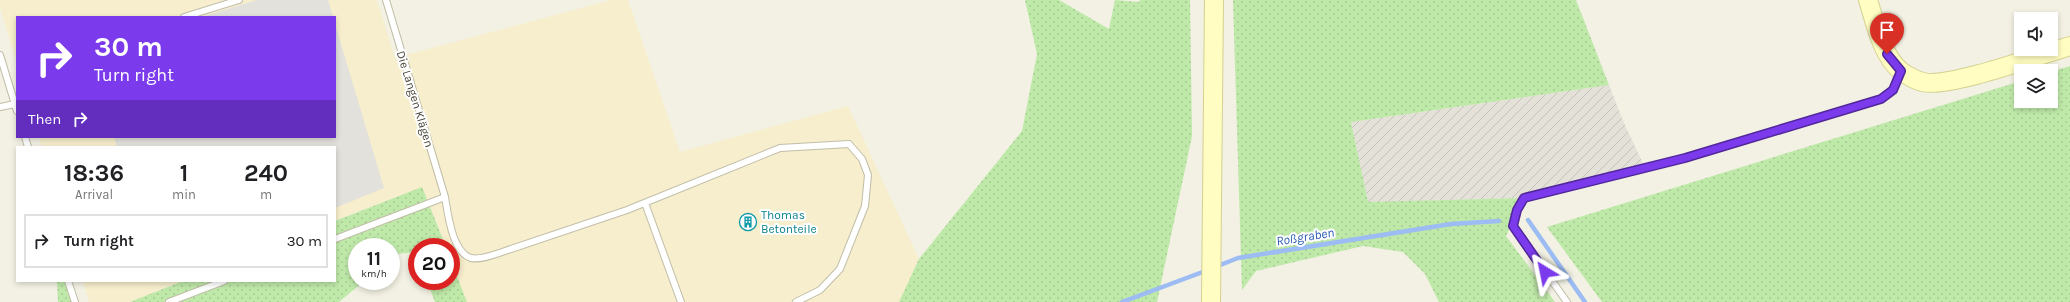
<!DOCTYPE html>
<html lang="en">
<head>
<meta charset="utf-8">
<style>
	body { margin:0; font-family:Karla,sans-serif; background:#f2f2f2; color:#202124; height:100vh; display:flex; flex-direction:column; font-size:15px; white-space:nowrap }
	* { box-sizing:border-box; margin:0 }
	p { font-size:13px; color:#757577 }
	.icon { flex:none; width:22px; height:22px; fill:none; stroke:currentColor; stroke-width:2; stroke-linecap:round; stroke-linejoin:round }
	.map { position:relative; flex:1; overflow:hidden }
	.sheet { position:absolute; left:16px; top:146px; width:320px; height:136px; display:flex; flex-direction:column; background:#fff; border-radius:0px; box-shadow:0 2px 6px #0003 }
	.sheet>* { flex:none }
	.top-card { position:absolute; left:16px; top:16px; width:320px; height:122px; border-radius:0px; box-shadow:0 2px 6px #0003; background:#7c3aed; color:#fff; overflow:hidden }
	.controls { position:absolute; left:2014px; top:12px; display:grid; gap:8px }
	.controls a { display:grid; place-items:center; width:44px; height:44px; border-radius:0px; background:#fff; box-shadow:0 2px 6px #0003; font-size:20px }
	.speed { position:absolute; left:348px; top:238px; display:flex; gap:8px; font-size:20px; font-weight:700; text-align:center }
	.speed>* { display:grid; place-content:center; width:52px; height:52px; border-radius:50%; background:#fff; box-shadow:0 2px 6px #0003; line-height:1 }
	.speed small { font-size:10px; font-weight:400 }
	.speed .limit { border:6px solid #d22; background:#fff; color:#111 }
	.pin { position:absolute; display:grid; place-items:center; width:34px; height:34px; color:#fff; margin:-41px -17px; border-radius:50% 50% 50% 0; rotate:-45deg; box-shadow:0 0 4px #0007 }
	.pin .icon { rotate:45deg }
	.me { position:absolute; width:44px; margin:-22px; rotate:325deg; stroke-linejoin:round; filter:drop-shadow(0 0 3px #0008) }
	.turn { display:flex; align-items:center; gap:14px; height:84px; padding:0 12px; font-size:18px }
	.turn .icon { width:52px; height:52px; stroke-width:2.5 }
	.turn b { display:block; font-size:28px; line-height:34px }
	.then { display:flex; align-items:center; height:38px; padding:0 12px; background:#0003; gap:8px; font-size:15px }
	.eta { display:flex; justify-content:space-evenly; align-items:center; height:68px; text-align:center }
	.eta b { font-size:24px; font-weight:700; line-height:28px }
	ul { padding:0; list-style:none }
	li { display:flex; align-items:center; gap:12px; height:54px; margin:0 8px 6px; padding:0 4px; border:2px solid #e0e0e0; border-radius:0px }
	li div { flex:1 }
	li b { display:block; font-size:15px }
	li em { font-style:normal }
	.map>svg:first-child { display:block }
	.commercial { fill:#f6eecc }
	.industrial { fill:url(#industrial-furrows) }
	.green { fill:url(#green-dots) }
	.parking { fill:#e3e1dc }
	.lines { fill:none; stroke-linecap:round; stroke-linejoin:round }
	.stream { stroke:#9cbcf3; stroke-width:4.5 }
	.lane-casing { stroke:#c1bea8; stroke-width:8 }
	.secondary-casing { stroke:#d4d190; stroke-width:20 }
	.lane { stroke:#fff; stroke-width:6 }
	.secondary { stroke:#fffdc1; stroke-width:18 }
	.route-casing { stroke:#51269a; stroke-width:10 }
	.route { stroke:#7c3aed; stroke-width:7 }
	.labels { text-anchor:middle; stroke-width:4; stroke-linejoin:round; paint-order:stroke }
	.street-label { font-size:12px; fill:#444133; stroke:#fff }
	.culture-label { font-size:12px; fill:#0d838f; stroke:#fff; text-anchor:start }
	.water-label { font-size:13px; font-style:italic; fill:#285bb4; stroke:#fff }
</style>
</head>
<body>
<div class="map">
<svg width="2070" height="302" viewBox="0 0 2070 302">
	<defs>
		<pattern id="industrial-furrows" width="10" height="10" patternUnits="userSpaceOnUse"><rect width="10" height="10" fill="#e4e1d8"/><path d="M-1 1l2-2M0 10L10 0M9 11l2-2" fill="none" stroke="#c5c2ba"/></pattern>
		<pattern id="green-dots" width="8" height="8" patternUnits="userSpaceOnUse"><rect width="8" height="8" fill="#bfe9a9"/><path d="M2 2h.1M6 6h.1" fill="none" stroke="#a5c992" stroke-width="1.8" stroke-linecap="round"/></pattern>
	</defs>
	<rect width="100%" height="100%" fill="#f2f1e3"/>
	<path class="commercial" d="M 0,0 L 377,0 L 395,58 L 611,0 L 628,0 L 680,152 L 848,106 L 919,259 L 899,302 L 467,302 L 451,261 L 451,247 L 446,247 L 422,187 L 335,221 L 335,147 L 42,147 L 39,137 L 335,137 L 335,17 L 17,17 L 17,64 L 0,8 Z
		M 83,281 L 183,281 L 130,302 L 89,302 Z"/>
	<path class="industrial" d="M 1609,85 L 1624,123 L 1645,168 L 1524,198 L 1368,203 L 1351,122 Z"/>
	<path class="green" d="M 1025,0 L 1059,0 L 1109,29 L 1115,0 L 1138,2 L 1141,0 L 1190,0 L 1192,136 L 1157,302 L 899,302 L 919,259 L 1022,131 L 1037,54 Z
		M 1233,0 L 1576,0 L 1609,85 L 1351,122 L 1368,202 L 1524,198 L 1506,236 L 1555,302 L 1439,302 L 1425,274 L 1403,252 L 1363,246 L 1256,271 L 1242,290 Z
		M 2070,66 L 2070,302 L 1602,302 L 1547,227 L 2021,81 L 2021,101 L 2051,101 L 2051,72 Z
		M 422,187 L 446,247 L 417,247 L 417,254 L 416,252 L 396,254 L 391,258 L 391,247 L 357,247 L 357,281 L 364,281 L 339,302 L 130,302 L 183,281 L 335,281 L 335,221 Z
		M 451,261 L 467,302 L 435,302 L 427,281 L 451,281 Z
		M 57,281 L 68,281 L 75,302 L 58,302 Z"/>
	<path class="parking" d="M 257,0 L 328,0 L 333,17 L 201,17 Z
		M 335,24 L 384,188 L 335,208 L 335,147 L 117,147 L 114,137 L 335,137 Z"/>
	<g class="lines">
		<path class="stream" d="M 1528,220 L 1585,302
			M 1215,267 L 1238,258 L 1451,224 L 1499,221
			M 1122,302 L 1208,270"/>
		<g class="lane-casing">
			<path id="lane" d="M 386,0 L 445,197 C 448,214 452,252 471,258 C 480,260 493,255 502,252 L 627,210 L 780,148 L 849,144 L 862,159 L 868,175 L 865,206 L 840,269 L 820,290 L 796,302
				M 184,17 L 239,0
				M 0,55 L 17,111
				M 0,107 L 15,104
				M 25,137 L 28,147
				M 645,203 L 681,302
				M 335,239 L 445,197
				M 68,281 L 75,302
				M 169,302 L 224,281
				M 1567,302 L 1513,226 L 1517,211 L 1524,198 L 1685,158 L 1881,99 L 1893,90 L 1900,73"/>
		</g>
		<g class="secondary-casing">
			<path id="secondary" d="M 1868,0 C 1875,22 1882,56 1901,71 C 1906,75 1917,81 1923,82 C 1947,89 2042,54 2070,46
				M 1211,302 L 1214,0"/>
		</g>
		<use href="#lane" class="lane"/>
		<use href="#secondary" class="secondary"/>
	</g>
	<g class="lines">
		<g class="route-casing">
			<path id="route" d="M 1545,272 L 1513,226 L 1517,210 L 1524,198 L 1685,158 L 1881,99 L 1893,90 L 1901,71 L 1887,54"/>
		</g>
		<use href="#route" class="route"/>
	</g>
	<defs>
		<g id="building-ring" transform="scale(0.9)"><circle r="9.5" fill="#fff" stroke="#0f9aa8" stroke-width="1.5"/><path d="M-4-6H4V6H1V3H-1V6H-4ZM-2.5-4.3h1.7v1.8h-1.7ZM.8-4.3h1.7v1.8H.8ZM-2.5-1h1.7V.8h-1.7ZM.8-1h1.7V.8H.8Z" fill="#0f9aa8"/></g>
	</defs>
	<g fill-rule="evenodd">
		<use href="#building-ring" x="748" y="222"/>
	</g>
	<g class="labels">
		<g class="street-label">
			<text transform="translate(415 99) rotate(73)" y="4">Die Langen Klägen</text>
		</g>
		<g class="culture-label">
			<text x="761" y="219">Thomas<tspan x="761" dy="14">Betonteile</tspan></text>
		</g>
		<g class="water-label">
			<text transform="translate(1305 236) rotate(-9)" y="5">Roßgraben</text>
		</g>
	</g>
</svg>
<div class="controls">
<a><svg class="icon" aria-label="sound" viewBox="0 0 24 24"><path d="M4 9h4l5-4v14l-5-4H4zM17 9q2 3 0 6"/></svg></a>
<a><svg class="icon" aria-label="layers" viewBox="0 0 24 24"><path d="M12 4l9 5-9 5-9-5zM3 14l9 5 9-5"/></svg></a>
</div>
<div class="speed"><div>11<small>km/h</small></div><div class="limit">20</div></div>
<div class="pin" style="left:1887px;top:54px;background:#d93025"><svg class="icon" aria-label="arrive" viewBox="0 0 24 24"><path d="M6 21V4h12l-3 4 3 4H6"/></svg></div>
<svg class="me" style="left:1545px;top:272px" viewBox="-20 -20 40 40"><path d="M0-17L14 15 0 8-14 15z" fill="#7c3aed" stroke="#fff" stroke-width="4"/></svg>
<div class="top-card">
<div class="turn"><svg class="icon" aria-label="right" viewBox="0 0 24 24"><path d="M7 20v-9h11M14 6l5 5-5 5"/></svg><div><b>30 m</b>Turn right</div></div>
<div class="then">Then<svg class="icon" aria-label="right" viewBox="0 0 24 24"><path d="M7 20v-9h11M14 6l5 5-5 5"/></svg></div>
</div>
<section class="sheet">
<div class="eta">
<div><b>18:36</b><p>Arrival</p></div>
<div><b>1</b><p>min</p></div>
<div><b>240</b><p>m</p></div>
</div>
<ul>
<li><svg class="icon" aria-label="right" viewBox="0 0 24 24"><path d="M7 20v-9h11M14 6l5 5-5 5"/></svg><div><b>Turn right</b></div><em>30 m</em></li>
</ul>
</section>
</div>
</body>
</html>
